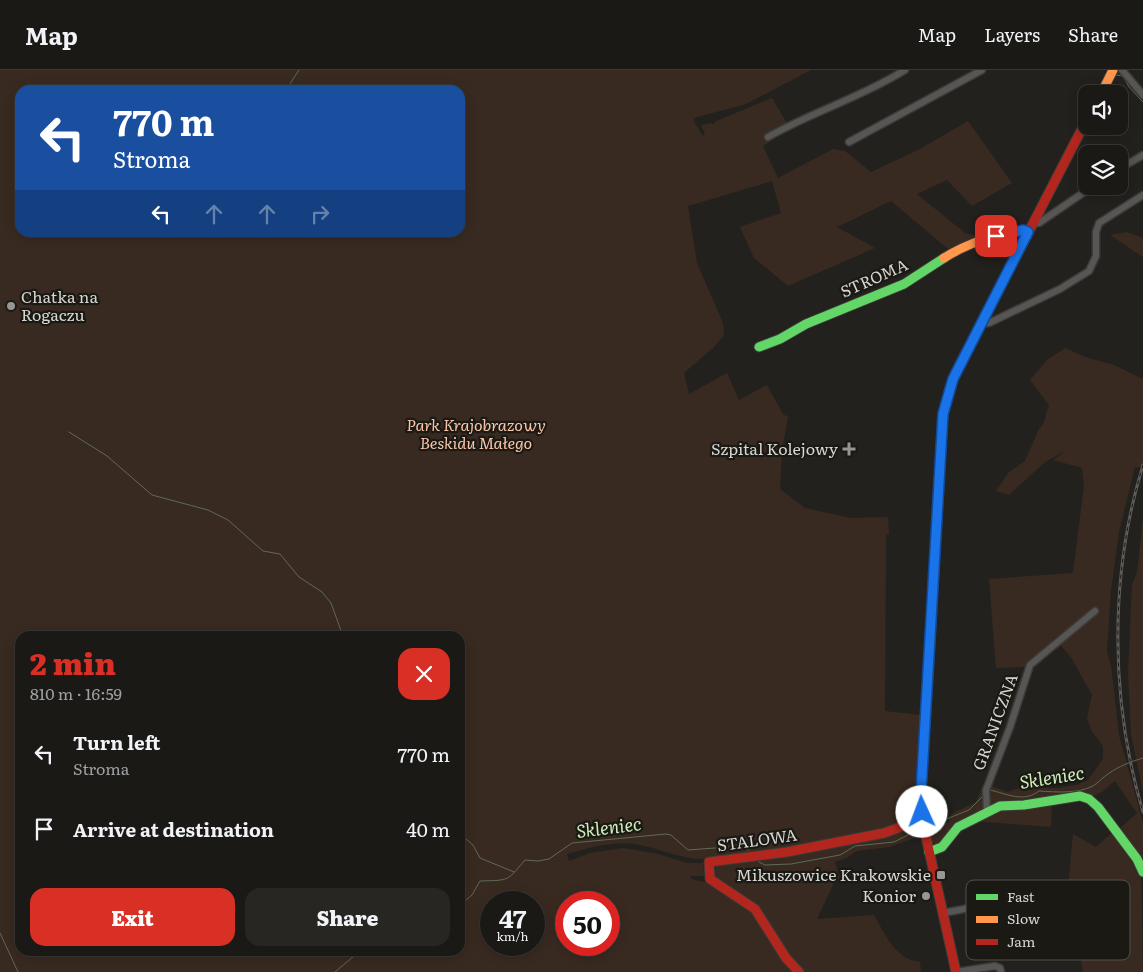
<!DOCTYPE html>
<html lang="en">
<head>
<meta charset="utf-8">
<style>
	body { margin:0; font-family:Literata,serif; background:#272623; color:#f1f3f6; height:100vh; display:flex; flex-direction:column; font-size:19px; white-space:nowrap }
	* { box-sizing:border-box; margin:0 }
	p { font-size:16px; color:#9fa0a1 }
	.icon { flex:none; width:28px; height:28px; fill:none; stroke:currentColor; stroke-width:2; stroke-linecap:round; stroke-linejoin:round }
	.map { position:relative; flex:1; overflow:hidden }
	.drawer { position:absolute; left:15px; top:561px; width:450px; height:325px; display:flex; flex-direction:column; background:#1a1916; border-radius:15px; box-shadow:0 2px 12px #0003,0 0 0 1px #383835 }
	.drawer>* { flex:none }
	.hud { position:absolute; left:15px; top:15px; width:450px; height:152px; border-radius:15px; box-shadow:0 2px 12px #0003,0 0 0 1px #383835; background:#1a4fa0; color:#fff; overflow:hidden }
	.fabs { position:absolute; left:1078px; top:15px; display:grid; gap:10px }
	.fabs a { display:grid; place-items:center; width:50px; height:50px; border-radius:10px; background:#1a1916; box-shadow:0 2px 12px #0003,0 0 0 1px #383835; font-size:25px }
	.speed { position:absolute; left:480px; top:821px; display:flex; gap:10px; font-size:25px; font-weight:700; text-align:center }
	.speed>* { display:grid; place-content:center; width:65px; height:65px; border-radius:50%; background:#1a1916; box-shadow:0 2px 12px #0003,0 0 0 1px #383835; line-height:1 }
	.speed small { font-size:12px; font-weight:400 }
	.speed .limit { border:8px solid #d22; background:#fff; color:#111 }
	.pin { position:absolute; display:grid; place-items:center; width:42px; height:42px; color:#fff; margin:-21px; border-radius:10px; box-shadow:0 2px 8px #0006 }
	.me { position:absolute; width:55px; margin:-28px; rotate:358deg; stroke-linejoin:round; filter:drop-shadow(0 0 4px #0008) }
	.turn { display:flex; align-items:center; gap:18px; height:105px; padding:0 15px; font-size:22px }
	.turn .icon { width:65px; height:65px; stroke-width:2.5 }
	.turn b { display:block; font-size:35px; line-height:42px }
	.lanes { display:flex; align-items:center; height:48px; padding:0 15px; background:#0003; justify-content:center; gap:25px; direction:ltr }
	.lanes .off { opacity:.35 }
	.round { display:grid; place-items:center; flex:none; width:52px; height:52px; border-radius:15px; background:#272623 }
	.overview { display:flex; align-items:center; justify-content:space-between; height:85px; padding:0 15px }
	h1 { font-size:30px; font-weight:800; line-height:38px; color:#d93025 }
	.cta { display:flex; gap:10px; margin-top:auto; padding:10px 15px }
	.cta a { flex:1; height:58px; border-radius:15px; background:#d93025; color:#fff; font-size:20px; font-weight:800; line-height:58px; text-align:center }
	.cta a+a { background:#272623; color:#f1f3f6 }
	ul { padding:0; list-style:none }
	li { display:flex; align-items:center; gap:15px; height:75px; padding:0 15px }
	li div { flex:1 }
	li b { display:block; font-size:19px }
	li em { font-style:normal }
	header { display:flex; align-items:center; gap:30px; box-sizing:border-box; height:70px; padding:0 25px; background:#1a1916; border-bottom:1px solid #383835 }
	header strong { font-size:24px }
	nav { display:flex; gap:28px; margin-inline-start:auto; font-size:18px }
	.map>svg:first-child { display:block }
	.green { fill:#392a21; fill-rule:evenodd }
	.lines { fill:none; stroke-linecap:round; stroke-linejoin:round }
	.stream { stroke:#5d6b53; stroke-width:1 }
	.street-casing { stroke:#3c3b38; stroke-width:9 }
	.fast-casing { stroke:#3c3b38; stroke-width:11 }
	.slow-casing { stroke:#3c3b38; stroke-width:11 }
	.jam-casing { stroke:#3c3b38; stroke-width:11 }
	.street { stroke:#575654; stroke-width:6 }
	.fast { stroke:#63d668; stroke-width:9 }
	.slow { stroke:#ff974d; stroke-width:9 }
	.jam { stroke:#b3261e; stroke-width:9 }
	.rail-casing { stroke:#5d5c5a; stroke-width:3 }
	.rail { stroke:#1a1914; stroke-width:1; stroke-dasharray:4; stroke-linecap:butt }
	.route-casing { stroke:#114b97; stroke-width:12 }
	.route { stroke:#1a73e8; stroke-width:9 }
	.poi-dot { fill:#979692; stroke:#1a1914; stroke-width:2 }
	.labels { text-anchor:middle; stroke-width:4.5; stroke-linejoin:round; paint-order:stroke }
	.street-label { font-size:16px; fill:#d6d5d1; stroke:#1a1914 }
	.poi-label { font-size:16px; fill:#d6d5d1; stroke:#1a1914; text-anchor:end }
	.park-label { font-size:16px; font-style:italic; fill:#fbc4a8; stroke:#1a1914 }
	.water-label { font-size:18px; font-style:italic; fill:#d0edbb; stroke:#1a1914 }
	.key { fill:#1a1914; stroke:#52514d; stroke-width:1 }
	.key-label { font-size:14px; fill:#d6d5d1 }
</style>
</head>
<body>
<header>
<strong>Map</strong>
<nav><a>Map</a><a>Layers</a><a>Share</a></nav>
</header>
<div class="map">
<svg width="1143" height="902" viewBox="0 0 1143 902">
	<rect width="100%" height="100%" fill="#23211e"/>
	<path class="green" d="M 0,0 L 811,0 L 746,34 L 694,48 L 694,52 L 703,66 L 705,64 L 701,55 L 711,53 L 713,55 L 716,51 L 772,28 L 790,59 L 763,76 L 778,108 L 833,79 L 845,81 L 871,102 L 920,79 L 968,51 L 1012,113 L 972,136 L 947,110 L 917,124 L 965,163 L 980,166 L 948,179 L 891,131 L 837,157 L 875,178 L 788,216 L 754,188 L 740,157 L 781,143 L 772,111 L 688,136 L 697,193 L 723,253 L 724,265 L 713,278 L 684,303 L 689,324 L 727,303 L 739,330 L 767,315 L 783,344 L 788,347 L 782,380 L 780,419 L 805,438 L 851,448 L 888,447 L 889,464 L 886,465 L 885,641 L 921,645 L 915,732 L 908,738 L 907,749 L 891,759 C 831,770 770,786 709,789 C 682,791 661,778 635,774 C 613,771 588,778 567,784 L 569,791 L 590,783 L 623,778 L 658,784 L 687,793 L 703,793 L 704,806 L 691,806 L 691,809 L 713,814 L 749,836 L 797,902 L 0,902 ZM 20,20 L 460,20 L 460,162 L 20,162 ZM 20,566 L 460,566 L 460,881 L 20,881 ZM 491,832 L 534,832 L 534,875 L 491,875 ZM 566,832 L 609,832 L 609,875 L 566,875 Z
		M 1126,162 L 1143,168 L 1143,187 L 1110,165 Z
		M 1065,278 L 1088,288 L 1114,295 L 1143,309 L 1143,398 L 1135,397 L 1119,462 L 1111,520 L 1107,582 L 1111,595 L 1119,665 L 1143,753 L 1143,797 L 1116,762 L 1137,743 L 1115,711 L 1102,722 L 1090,728 L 1019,734 L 953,757 L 937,775 L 932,772 L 929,764 L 933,762 L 929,757 L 950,752 L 949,747 L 955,742 L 976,732 L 984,713 L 1007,722 L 1019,718 L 1057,718 L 1076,715 L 1088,710 L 1103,689 L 1103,676 L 1092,662 L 1087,648 L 1092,625 L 1072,589 L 1054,567 L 1052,572 L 1026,597 L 996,598 L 989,509 L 1073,503 L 1084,416 L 1082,398 L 1053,390 L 1068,379 L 1044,393 L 1009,425 L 996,421 L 1008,403 L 1025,391 L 1038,361 L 1044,352 L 1049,335 L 1030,310 L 1047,290 Z
		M 1143,449 L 1143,723 L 1131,664 L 1128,604 L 1132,515 L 1137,502 Z
		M 1052,731 L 1051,757 L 974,751 L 997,738 Z
		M 911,754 L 914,758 L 918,757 L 920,766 L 889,777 L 857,781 L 848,787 L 835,792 L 840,810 L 834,813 L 817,849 L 874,845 C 885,864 896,890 920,892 L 921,902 L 802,902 L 793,895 L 765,852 L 716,811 L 713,805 L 717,794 Z
		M 1113,762 L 1141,802 L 1143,902 L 1083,902 L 1068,818 L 1073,764 L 1096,777 Z"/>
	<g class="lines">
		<path class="stream" d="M 1116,5 L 1123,6 L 1129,17 L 1143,32
			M 286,20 L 299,0
			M 69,362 L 107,386 L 152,425 L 208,440 L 228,450 L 263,481 L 280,484 L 299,507 L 322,522 L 331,533 L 343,566
			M 990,720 C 1008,724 1023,733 1039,721 C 1056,722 1077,724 1093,716 C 1098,713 1103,707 1108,704 C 1119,696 1130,692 1143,688
			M 929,756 L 969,740 L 983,726
			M 460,764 L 473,775 L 480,788 L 514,802
			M 759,792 L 765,795 L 791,794 L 840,785 L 855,776 L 894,772 L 920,759
			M 460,830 L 465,831 L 472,825 L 480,811 C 510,810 506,812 525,790 L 538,791 L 549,789 L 572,773 L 666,764 L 671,765 L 688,780 L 742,776 L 749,780
			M 0,863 L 18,902
			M 335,902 L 360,881"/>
		<g class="street-casing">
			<path id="street" d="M 1122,0 L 1143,25
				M 768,67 C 812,42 862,27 905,0
				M 849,72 L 982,0
				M 1119,99 L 1143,85
				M 1033,153 L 1039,153 L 1093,116
				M 981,253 L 989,253 L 1060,219 L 1089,201 L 1096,186 L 1096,162 L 1099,153 L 1143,125
				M 987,743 L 986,720 L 1010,657 L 1030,595 L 1095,541
				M 943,843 L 1038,825
				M 956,902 L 995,896 L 1000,898 L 1001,902"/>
		</g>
		<g class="fast-casing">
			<path id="fast" d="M 759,277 L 780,269 L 806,254 L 904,214 L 944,188
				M 929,782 L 942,777 L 958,757 L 1000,736 L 1024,735 L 1080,726 L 1089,729 L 1098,737 L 1137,789 L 1143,802"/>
		</g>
		<g class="slow-casing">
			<path id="slow" d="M 1101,24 L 1113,0
				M 944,188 C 959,178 1011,155 1028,162
				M 930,575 L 943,344 L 953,309 L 980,256"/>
		</g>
		<g class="jam-casing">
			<path id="jam" d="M 980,256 L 1086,51
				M 930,575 L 921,722 L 926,767 L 956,902
				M 799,902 L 786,888 L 755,839 L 710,809 L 709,792 L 787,782 L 884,763 L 898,758 L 922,744"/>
		</g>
		<use href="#street" class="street"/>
		<use href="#fast" class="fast"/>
		<use href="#slow" class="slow"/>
		<use href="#jam" class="jam"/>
		<g class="rail-casing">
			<path id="rail" d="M 1143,395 C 1109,506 1110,631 1143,742"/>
		</g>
		<use href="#rail" class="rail"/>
	</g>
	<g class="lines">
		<g class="route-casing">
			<path id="route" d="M 922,742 L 921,722 L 943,344 L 953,309 L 1028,162 L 1023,160 L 996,166"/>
		</g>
		<use href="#route" class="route"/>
	</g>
	<g class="poi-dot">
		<circle cx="11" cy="236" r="5"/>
		<path d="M846.5 371.5h5v5h5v5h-5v5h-5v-5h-5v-5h5z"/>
		<rect x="936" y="800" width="10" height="10" rx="2.5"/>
		<circle cx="926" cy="826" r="5"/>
	</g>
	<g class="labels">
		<g class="street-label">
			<text transform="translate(874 208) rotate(-24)" y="6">STROMA</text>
			<text transform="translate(995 652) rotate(-70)" y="6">GRANICZNA</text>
			<text transform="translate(757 770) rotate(-8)" y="6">STALOWA</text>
		</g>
		<g class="poi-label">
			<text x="21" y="233" text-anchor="start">Chatka na<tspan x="21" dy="18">Rogaczu</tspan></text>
			<text x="838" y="385">Szpital Kolejowy</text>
			<text x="931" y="811">Mikuszowice Krakowskie</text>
			<text x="916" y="832">Konior</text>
		</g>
		<g class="park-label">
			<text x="476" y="361">Park Krajobrazowy<tspan x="476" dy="18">Beskidu Małego</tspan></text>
		</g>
		<g class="water-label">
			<text transform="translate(1052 708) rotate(-9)" y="6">Skleniec</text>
			<text transform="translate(609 758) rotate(-7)" y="6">Skleniec</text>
		</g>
	</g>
	<rect x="966" y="810" width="164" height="80" rx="8" class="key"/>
	<rect x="976" y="824" width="22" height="6" fill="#63d668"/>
	<rect x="976" y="846" width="22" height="7" fill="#ff974d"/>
	<rect x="976" y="869" width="22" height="6" fill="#b3261e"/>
	<g class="key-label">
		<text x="1007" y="832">Fast</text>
		<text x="1007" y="854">Slow</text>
		<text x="1007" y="877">Jam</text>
	</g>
</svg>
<div class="fabs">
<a><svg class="icon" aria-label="sound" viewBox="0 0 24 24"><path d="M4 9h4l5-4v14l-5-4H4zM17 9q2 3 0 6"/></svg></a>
<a><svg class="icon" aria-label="layers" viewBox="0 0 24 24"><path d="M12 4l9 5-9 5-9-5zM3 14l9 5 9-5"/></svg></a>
</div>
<div class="speed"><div>47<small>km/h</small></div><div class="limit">50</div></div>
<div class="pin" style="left:996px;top:166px;background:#d93025"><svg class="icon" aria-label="arrive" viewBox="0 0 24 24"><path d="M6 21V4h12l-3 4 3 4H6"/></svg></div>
<svg class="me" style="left:922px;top:742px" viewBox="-20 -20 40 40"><circle r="19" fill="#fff"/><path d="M0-13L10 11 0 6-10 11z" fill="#1a73e8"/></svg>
<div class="hud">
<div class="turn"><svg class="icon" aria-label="left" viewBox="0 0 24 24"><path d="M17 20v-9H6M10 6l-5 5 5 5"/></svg><div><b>770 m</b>Stroma</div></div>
<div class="lanes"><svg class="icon" aria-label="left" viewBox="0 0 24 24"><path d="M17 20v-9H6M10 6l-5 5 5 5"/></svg><svg class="icon off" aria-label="ahead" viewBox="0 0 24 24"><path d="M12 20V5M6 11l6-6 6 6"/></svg><svg class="icon off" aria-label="ahead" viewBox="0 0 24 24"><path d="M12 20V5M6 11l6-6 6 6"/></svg><svg class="icon off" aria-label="right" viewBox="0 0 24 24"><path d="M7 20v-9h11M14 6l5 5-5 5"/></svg></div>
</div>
<section class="drawer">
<div class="overview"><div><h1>2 min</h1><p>810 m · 16:59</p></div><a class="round" style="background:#d93025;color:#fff"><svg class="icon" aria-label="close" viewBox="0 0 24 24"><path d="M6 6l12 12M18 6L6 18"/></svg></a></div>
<ul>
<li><svg class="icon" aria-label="left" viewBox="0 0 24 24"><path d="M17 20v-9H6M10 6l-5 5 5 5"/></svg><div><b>Turn left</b><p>Stroma</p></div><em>770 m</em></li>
<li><svg class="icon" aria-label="arrive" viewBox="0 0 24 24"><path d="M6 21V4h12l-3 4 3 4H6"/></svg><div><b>Arrive at destination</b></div><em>40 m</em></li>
</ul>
<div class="cta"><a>Exit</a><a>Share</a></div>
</section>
</div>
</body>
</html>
